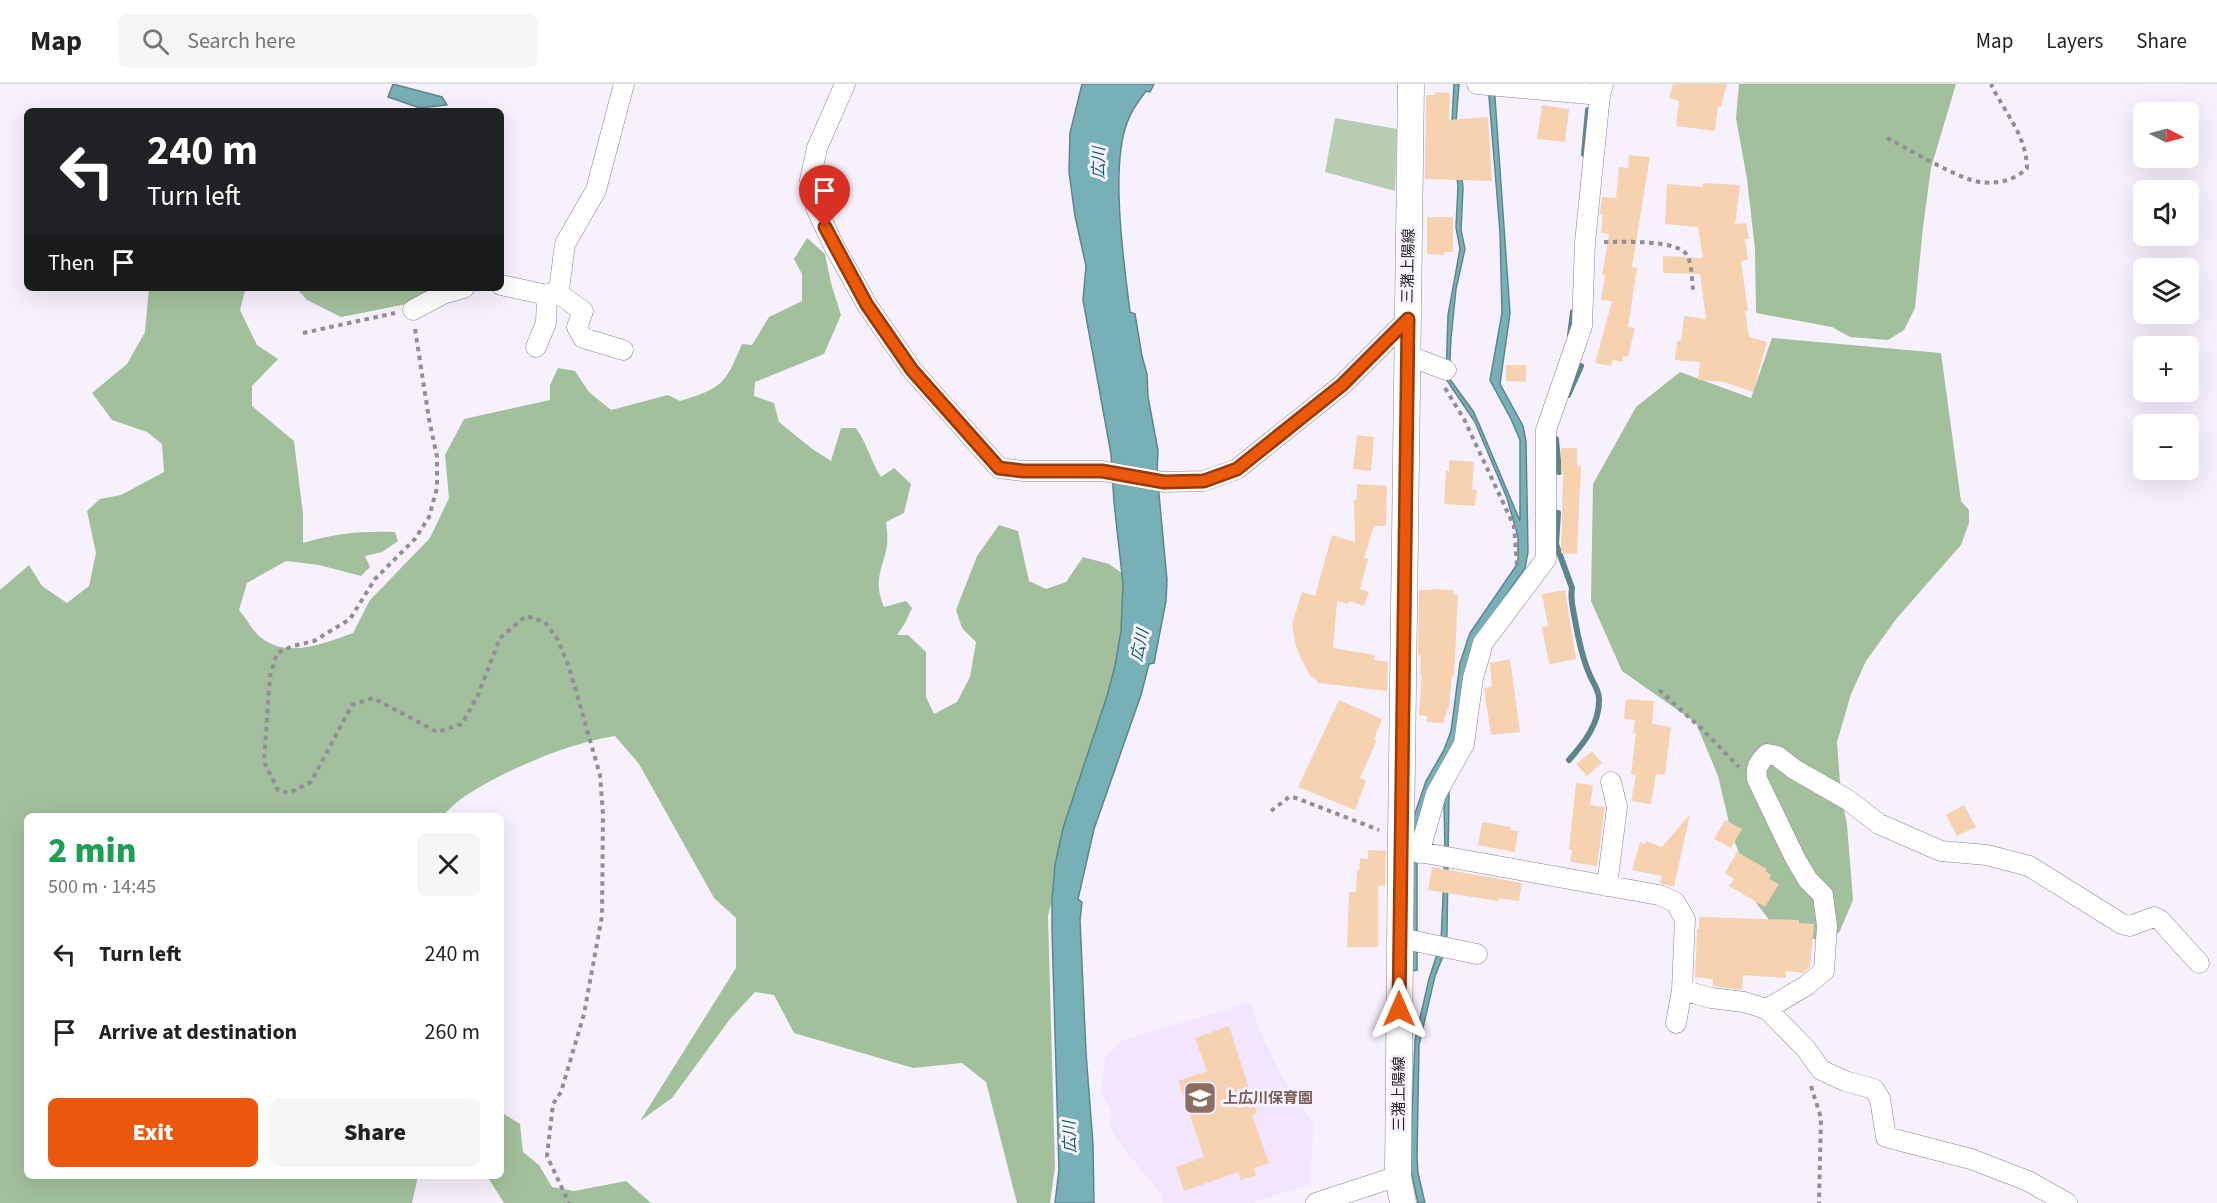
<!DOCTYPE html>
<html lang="en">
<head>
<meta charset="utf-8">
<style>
	body { margin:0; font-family:"Source Sans 3","Noto Sans JP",sans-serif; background:#f6f6f6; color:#222; height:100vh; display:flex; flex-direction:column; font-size:22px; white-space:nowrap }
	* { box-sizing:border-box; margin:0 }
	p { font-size:20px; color:#767676 }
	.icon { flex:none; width:33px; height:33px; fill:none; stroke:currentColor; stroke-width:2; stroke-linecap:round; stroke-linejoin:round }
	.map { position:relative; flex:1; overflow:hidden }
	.sheet { position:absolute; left:24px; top:729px; width:480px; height:366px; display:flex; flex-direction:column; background:#fff; border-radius:9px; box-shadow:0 6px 24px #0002 }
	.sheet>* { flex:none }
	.guide { position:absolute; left:24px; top:24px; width:480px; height:183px; border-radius:9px; box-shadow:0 6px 24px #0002; background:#202124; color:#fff; overflow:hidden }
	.needle { width:39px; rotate:96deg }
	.controls { position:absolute; left:2133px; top:18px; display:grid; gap:12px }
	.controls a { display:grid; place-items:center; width:66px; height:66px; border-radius:9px; background:#fff; box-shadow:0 6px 24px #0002; font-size:30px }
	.pin { position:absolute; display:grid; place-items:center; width:51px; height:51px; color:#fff; margin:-62px -26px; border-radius:50% 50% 50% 0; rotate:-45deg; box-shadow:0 0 6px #0007 }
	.pin .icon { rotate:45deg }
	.me { position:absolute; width:66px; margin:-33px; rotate:0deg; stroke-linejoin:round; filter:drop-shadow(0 0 4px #0008) }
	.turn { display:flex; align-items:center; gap:21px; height:126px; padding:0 24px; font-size:27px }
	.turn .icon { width:78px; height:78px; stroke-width:2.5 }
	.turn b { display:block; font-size:42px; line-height:51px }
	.then { display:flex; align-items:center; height:57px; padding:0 24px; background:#0003; gap:12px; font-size:22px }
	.round { display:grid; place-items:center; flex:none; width:63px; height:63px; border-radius:9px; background:#f6f6f6 }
	.headline { display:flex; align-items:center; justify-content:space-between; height:102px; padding:0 24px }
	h1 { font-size:36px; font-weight:800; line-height:45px; color:#1e9e55 }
	.action { display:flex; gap:12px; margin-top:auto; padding:12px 24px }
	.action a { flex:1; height:69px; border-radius:9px; background:#ea580c; color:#fff; font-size:24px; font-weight:800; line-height:69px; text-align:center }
	.action a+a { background:#f6f6f6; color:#222 }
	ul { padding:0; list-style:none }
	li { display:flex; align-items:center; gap:18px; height:78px; padding:0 24px }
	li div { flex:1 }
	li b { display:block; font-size:22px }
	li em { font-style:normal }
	header { display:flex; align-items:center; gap:36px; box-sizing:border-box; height:84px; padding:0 30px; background:#fff; border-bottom:2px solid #e0e0e0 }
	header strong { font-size:28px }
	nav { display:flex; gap:33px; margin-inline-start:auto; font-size:21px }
	.search { width:420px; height:54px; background:#f6f6f6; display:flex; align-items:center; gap:15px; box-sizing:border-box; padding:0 21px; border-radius:9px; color:#767676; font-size:22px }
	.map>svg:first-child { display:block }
	.built { fill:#f1e6fd }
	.green { fill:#b8cbb3 }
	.forest { fill:#a3c09c }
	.water { fill:#78b0b8; stroke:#5e858c; stroke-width:1.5 }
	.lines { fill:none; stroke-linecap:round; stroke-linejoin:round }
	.stream { stroke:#5e858c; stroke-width:6 }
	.building { fill:#f6d2b1 }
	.minor-casing { stroke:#888290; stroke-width:21 }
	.major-casing { stroke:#888290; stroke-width:27 }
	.path { stroke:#928e98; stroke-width:4; stroke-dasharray:4.5 4.5; stroke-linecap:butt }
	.minor { stroke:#fff; stroke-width:20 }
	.major { stroke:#fff; stroke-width:26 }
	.route-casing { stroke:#983908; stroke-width:15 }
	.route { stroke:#ea580c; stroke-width:10 }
	.labels { text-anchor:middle; stroke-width:6; stroke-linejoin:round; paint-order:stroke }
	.street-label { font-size:15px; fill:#222026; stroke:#f7f1fe }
	.education-label { font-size:15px; font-weight:bold; fill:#785e54; stroke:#f7f1fe; text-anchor:start }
	.water-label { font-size:16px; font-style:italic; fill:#0c5c66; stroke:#f7f1fe }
</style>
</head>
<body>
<header>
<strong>Map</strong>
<div class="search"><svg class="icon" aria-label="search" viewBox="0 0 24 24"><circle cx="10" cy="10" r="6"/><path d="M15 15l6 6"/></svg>Search here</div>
<nav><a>Map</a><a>Layers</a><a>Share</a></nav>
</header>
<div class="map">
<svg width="2217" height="1119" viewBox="0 0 2217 1119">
	<rect width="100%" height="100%" fill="#f7f1fe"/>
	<path class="built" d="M 1251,918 L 1260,948 L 1283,995 L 1314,1040 L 1310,1100 L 1252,1119 L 1163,1119 L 1161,1110 L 1117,1056 L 1108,1039 L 1112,1030 L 1101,1008 L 1105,972 L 1120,957 Z"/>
	<path class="green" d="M 1335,34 L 1397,45 L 1395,107 L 1325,88 Z"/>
	<path class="forest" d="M 1739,0 L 1956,0 L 1931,84 L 1923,143 L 1915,224 L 1904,246 L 1888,256 L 1850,253 L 1832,243 L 1756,229 L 1755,165 L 1747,95 L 1736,34 Z
		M 807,154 L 825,170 L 831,199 L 841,231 L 824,270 L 755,298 L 754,312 L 774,319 L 779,338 L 811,364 L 831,377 L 841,344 L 856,344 C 868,361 870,376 881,393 L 894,384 L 911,400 L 904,429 L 886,438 C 887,445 888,454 887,462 C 882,487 873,496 884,523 L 906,517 L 912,524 L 905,539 L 897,551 L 908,551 L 926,568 L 926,613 L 934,630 L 957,618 L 970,593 L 976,558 L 962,544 L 956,526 L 977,472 L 999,441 L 1018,447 L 1029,497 L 1046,505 L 1066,498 L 1083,473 L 1109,480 L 1133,497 L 1094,695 L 1068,752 L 1048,832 L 1055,1083 L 1050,1119 L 1017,1119 L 986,998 L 962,979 L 913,984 L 794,949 L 774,911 L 755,908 L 730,935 L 672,1014 L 640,1037 L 736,884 L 736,834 L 714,814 L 639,680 L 615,652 C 569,659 507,685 467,711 C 458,716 450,725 442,732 L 27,732 L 27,1092 L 418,1092 L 412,1119 L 0,1119 L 0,506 L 29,481 L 42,502 L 67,519 L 89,502 L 96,469 L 87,427 L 100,415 L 121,411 L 164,388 L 162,360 L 147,348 L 112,336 L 92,309 L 127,280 L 145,248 L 149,204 L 249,204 L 245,206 L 240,226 L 257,261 L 278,275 L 252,302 L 252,322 L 294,357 L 303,430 L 303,459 C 336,449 361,447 395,448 L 398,457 L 382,468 L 365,472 L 370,483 L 361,492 L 319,481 L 286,477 L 247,499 L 239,526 C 245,533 250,542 256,549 C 283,577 322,560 353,549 L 370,516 L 430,454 L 449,414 L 445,371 L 464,335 L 550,316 L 550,301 L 558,284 L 575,287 L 589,308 L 611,326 L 668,311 L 680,317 C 723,304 725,300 742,260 L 752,261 L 769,233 L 802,217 L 802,190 L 794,175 Z
		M 296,204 L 439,204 L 412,219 L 341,233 L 307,216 Z
		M 1772,254 L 1941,269 L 1961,417 L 1969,426 L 1969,439 L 1961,461 L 1897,534 L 1866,577 L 1851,610 L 1837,658 L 1841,712 L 1847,740 L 1853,816 L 1839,849 L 1818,856 L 1782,846 L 1773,841 L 1757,820 L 1731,747 L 1718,692 L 1696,639 L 1622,587 L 1591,517 L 1593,400 L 1636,323 L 1680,288 L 1751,314 Z
		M 501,1028 L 520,1040 L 523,1068 L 539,1081 L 552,1103 L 574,1107 L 626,1097 L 651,1119 L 504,1119 L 487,1092 L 501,1092 Z"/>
	<path class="water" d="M 393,0 L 442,13 L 447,21 L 420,24 L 388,13 Z
		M 1082,0 L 1154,0 L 1150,8 L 1146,7 C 1139,16 1131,27 1127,39 C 1110,83 1124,180 1130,228 L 1135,230 L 1142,272 L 1147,290 L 1148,313 L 1158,366 L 1157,389 L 1167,496 L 1166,517 L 1154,579 L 1149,580 L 1141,611 L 1094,745 L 1078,815 L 1082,818 L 1080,836 L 1086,969 L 1093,1060 L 1094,1119 L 1055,1119 L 1059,1086 L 1052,846 L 1052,816 L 1055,781 L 1063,744 L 1107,612 L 1115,582 L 1121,547 L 1123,500 L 1114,418 L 1111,370 L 1083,216 L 1086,182 L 1075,132 L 1069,88 L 1070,49 Z
		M 1454,0 L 1459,0 L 1456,38 L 1463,104 L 1461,146 L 1465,165 L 1456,205 L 1451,254 L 1449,294 L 1473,327 L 1479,340 L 1520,437 L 1520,356 L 1511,335 L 1490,296 L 1502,229 L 1500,148 L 1488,0 L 1494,0 L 1510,229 L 1500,300 L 1523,342 L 1526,357 L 1528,468 L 1525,484 L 1477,553 L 1457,649 L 1452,666 L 1446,678 L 1449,709 L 1447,850 L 1445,867 L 1435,892 L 1419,961 L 1417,1074 L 1418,1089 L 1425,1119 L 1418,1119 L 1410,1083 L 1415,956 L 1429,895 L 1441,858 L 1445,768 L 1444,717 L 1417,749 L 1417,886 L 1411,887 L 1411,741 L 1426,697 L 1444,666 L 1451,647 L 1460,579 L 1470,549 L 1518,479 L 1518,453 L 1507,414 L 1475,338 L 1446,295 L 1448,231 L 1460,165 L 1456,143 L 1458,103 L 1452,37 Z"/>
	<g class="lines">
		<path class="stream" d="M 1584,70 L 1588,26
			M 1570,251 L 1573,228
			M 1568,311 L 1581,282
			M 1556,355 L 1559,388
			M 1558,429 L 1556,460 L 1572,504 C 1570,515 1573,525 1575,536 C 1578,553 1582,573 1589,589 C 1592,598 1599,605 1599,615 C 1600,639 1584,659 1569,676"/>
	</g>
	<path class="building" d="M 1673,0 L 1727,0 L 1721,23 L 1718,22 L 1715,47 L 1676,42 L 1679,17 L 1669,14 Z
		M 1435,8 L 1450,9 L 1449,36 L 1488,33 L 1492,97 L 1425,95 L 1426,11 L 1435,11 Z
		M 1542,21 L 1569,25 L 1565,58 L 1537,55 Z
		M 1629,71 L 1650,73 L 1632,183 L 1637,184 L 1628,243 L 1635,244 L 1628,273 L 1623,272 L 1622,278 L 1613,276 L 1611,282 L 1595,279 L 1612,217 L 1601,216 L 1605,191 L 1602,191 L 1609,150 L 1601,149 L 1603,130 L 1600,130 L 1602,113 L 1616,114 L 1619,83 L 1628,84 Z
		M 1703,99 L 1740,101 L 1735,140 L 1746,139 L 1749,155 L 1745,155 L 1748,176 L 1741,177 L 1748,227 L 1745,227 L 1749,253 L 1767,258 L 1753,308 L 1724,298 L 1698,296 L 1700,278 L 1675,276 L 1677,257 L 1681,257 L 1684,232 L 1706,235 L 1700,190 L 1663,189 L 1663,172 L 1703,174 L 1698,143 L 1665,140 L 1667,100 L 1703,103 Z
		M 1427,133 L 1453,133 L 1453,168 L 1444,168 L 1444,171 L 1427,170 Z
		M 1506,281 L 1526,281 L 1526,298 L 1506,297 Z
		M 1357,351 L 1374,353 L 1371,387 L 1353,385 Z
		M 1561,364 L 1577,364 L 1577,381 L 1581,382 L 1577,470 L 1561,469 L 1563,389 L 1561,389 Z
		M 1449,376 L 1474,378 L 1472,405 L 1477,406 L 1475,422 L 1444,420 L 1446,387 L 1449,387 Z
		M 1357,400 L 1387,402 L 1386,442 L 1374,442 L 1364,474 L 1368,475 L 1360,505 L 1369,508 L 1364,522 L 1349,517 L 1348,520 L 1337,517 L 1333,564 L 1375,571 L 1374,576 L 1388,578 L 1387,607 L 1318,599 L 1315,594 L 1311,593 L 1301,575 L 1295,559 L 1292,540 L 1302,508 L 1315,512 L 1332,451 L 1355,458 L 1354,416 L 1357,415 Z
		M 1431,505 L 1453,506 L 1453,510 L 1458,511 L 1454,592 L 1452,591 L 1449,622 L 1443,639 L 1427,638 L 1427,632 L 1419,631 L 1422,590 L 1420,590 L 1421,571 L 1418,571 L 1419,506 L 1431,506 Z
		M 1565,506 L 1576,575 L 1549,580 L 1542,543 L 1548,542 L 1542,510 Z
		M 1510,575 L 1520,648 L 1491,651 L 1484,604 L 1492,603 L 1490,579 Z
		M 1626,615 L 1654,617 L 1652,640 L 1671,643 L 1665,691 L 1656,690 L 1651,720 L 1631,717 L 1636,691 L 1631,690 L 1636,648 L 1633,651 L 1635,636 L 1624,635 Z
		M 1339,616 L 1382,635 L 1374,655 L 1377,656 L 1360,694 L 1366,697 L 1355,726 L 1298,703 Z
		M 1592,667 L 1602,679 L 1587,692 L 1576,680 Z
		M 1576,699 L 1593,701 L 1590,721 L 1605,723 L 1597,782 L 1570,778 L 1572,766 L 1569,765 Z
		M 1964,721 L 1976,743 L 1957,752 L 1946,731 Z
		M 1690,730 L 1674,803 L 1660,799 L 1662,792 L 1632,786 L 1640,758 L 1645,760 L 1645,757 L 1662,763 Z
		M 1725,736 L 1742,745 L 1731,764 L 1714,755 Z
		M 1482,738 L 1511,743 L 1510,746 L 1518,747 L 1515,768 L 1478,761 Z
		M 1368,766 L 1386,767 L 1385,802 L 1378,802 L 1378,863 L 1347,863 L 1349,808 L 1356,808 L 1357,786 L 1359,787 L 1360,774 L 1368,775 Z
		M 1737,768 L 1767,785 L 1765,787 L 1771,791 L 1769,795 L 1779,800 L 1765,823 L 1729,802 L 1734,795 L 1725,789 Z
		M 1432,783 L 1522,799 L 1519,817 L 1499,814 L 1498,817 L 1428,806 Z
		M 1699,833 L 1799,836 L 1799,839 L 1814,840 L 1810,883 L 1803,889 L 1786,887 L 1786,894 L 1743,891 L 1742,906 L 1713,902 L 1713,895 L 1695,893 L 1697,845 L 1699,845 Z
		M 1229,942 L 1257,1029 L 1252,1031 L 1269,1079 L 1254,1084 L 1256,1091 L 1241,1096 L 1238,1088 L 1184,1107 L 1176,1083 L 1204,1073 L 1178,997 L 1207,987 L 1195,954 Z"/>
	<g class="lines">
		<g class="minor-casing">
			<path id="minor" d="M 845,0 L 817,64 L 810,96 L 816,124 L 834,162 L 867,221 L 912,286 L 999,384 L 1023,387 L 1102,387 L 1164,398 L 1204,397 L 1237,385 L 1342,301 L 1408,235
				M 1477,0 L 1600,11
				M 501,201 L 547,211 L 559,206 L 565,160 L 596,106 L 624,0
				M 556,208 L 583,227 L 577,243 L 583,254 L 623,266
				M 413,226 L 443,210 L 464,204
				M 536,263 L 546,239 L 547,211
				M 1407,271 L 1446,286
				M 1408,766 L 1659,811 L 1675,818 L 1685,835 L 1682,906 L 1676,939
				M 1419,769 L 1436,710 L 1464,660 L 1473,594 L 1483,559 L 1546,475 L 1546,346 L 1582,242 L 1585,158 L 1600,11 L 1603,0
				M 1607,802 L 1617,723 L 1611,698
				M 1400,854 L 1477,870
				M 1682,906 L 1711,914 L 1744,918 L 1767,925 L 1806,965 L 1821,986 L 1845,997 L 1874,1005 L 1880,1015 L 1886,1053 L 1971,1075 L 2028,1097 L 2067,1119
				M 1767,925 L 1807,901 L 1824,887 L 1827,842 L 1823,811 L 1808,796 L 1795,774 L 1757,695 C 1755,684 1759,678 1767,670 L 1777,672 L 1794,685 L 1848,716 L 1879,740 L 1941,767 L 1987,771 L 2029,782 L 2122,840 L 2130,842 L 2154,833 L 2160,836 L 2199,879
				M 1316,1119 L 1398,1092"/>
		</g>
		<g class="major-casing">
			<path id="major" d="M 1403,1119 L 1398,1092 L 1401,754 L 1411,0"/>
		</g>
		<path class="path" d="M 1887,54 C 1914,68 1943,86 1971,96 C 1990,102 2014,98 2027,84 C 2026,50 2005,30 1991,0
			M 1604,158 C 1621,158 1682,155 1688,173 C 1692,183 1692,196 1693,206
			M 415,245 L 429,335 L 437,373 L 437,404 L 429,433 L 415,455 L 375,495 L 350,535 L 314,557 L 293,562 L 277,569 L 270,592 L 264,678 L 278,706 L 289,709 L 311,698 L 352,621 L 373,614 L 437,648 L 462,640 L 478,611 L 500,554 L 526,532 L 545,538 L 558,556 L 569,583 L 600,691 L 603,730 L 602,832 L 584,930 L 561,1008 L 553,1020 L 547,1072 L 569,1119
			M 303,249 L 395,229
			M 1445,304 L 1464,335 L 1514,442 L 1517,481
			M 1659,606 L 1703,646 L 1739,683
			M 1271,727 L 1289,713 L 1296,714 L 1379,746
			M 1811,1002 L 1821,1034 L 1819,1119"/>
		<use href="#minor" class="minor"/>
		<use href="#major" class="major"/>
	</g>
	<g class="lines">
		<g class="route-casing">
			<path id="route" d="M 825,143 L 867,221 L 912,286 L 999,384 L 1023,387 L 1102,387 L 1164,398 L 1204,397 L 1237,385 L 1342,301 L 1408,235 L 1399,925"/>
		</g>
		<use href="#route" class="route"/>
	</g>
	<defs>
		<g id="school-square" transform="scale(1.725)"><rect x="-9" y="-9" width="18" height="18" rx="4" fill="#8d6e63" stroke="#f7f1fe"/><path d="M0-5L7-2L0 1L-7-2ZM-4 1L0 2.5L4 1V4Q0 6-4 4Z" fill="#fff"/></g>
	</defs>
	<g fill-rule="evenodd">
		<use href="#school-square" x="1200" y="1014"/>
	</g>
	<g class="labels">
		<g class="street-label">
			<text transform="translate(1408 182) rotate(-89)" y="5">三潴上陽線</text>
			<text transform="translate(1399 1010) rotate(-90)" y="5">三潴上陽線</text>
		</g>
		<g class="education-label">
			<text x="1223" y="1019">上広川保育園</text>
		</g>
		<g class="water-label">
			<text transform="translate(1098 79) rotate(-89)" y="6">広川</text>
			<text transform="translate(1139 561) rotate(-77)" y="6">広川</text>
			<text transform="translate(1069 1053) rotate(-92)" y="6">広川</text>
		</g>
	</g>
</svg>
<div class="controls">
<a><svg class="needle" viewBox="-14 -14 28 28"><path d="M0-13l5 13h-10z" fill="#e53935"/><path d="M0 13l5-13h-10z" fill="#767676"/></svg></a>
<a><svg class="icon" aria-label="sound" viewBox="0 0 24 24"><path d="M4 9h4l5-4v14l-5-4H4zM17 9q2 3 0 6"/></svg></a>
<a><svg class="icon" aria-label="layers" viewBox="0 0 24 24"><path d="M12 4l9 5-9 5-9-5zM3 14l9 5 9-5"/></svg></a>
<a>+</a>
<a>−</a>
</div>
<div class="pin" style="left:825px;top:143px;background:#d93025"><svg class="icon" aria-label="arrive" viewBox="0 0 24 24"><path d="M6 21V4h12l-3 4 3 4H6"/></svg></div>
<svg class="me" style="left:1399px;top:925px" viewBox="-20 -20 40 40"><path d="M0-17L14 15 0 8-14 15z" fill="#ea580c" stroke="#fff" stroke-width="4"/></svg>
<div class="guide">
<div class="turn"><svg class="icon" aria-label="left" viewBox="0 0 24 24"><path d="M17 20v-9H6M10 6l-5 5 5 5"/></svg><div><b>240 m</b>Turn left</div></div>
<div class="then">Then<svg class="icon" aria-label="arrive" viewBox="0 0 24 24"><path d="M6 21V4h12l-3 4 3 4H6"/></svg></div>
</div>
<section class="sheet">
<div class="headline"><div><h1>2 min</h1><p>500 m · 14:45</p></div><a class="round"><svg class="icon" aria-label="close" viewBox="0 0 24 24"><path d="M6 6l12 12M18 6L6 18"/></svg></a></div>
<ul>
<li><svg class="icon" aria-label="left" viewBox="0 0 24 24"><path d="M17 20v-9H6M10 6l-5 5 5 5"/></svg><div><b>Turn left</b></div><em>240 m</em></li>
<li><svg class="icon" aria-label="arrive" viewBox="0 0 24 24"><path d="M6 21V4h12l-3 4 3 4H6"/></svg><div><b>Arrive at destination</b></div><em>260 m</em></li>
</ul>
<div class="action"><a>Exit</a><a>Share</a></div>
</section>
</div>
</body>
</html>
